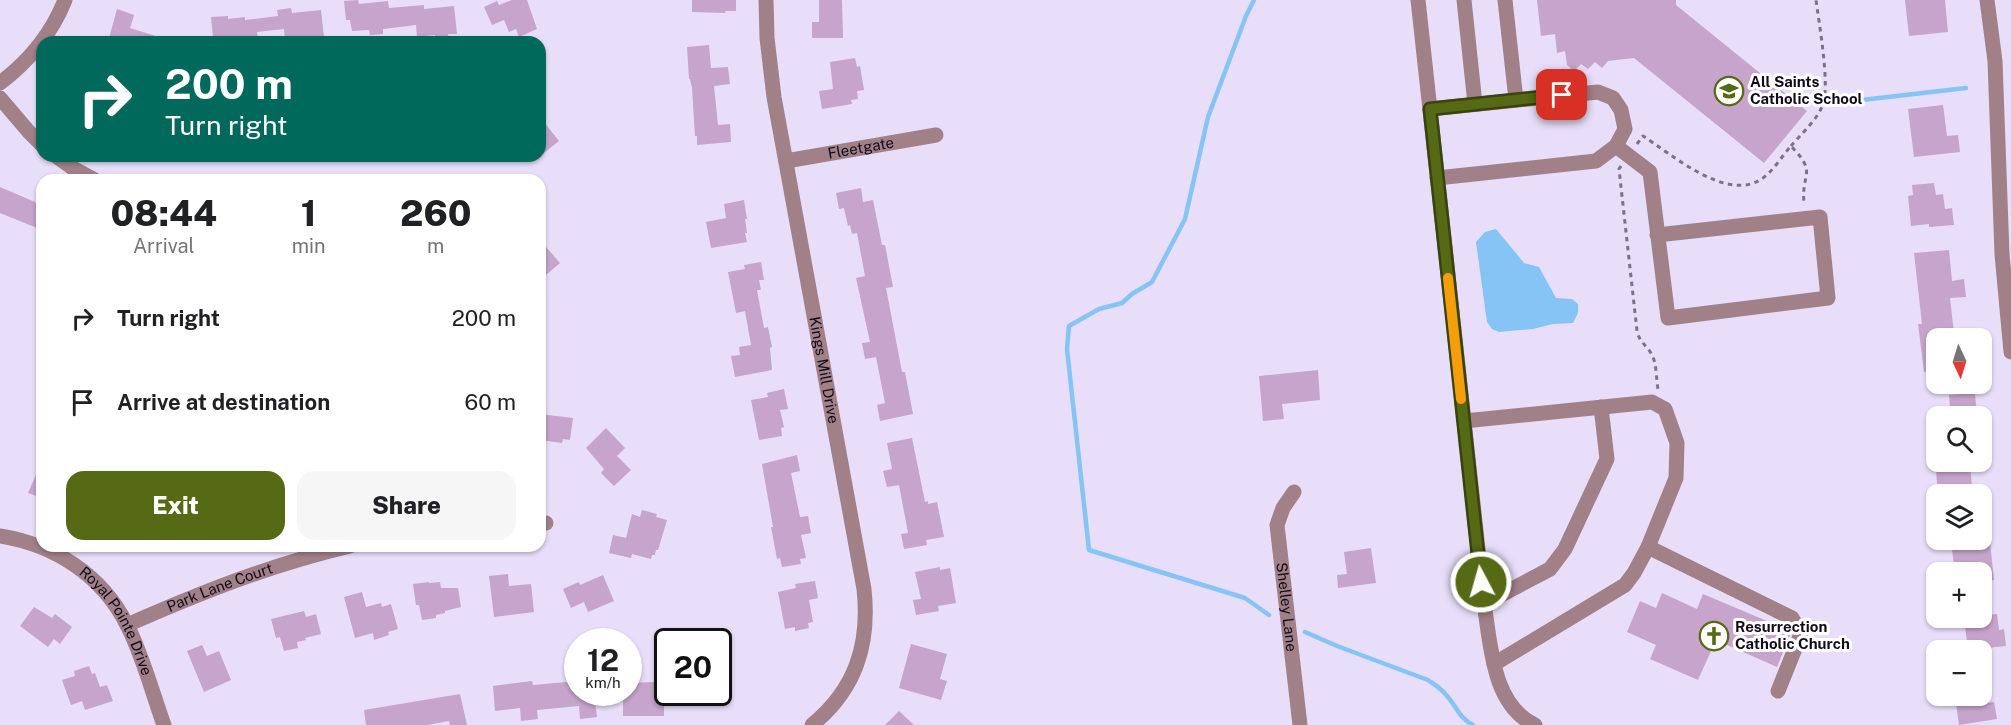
<!DOCTYPE html>
<html lang="en">
<head>
<meta charset="utf-8">
<style>
	body { margin:0; font-family:"Public Sans",sans-serif; background:#f6f6f6; color:#202124; height:100vh; display:flex; flex-direction:column; font-size:22px; white-space:nowrap }
	* { box-sizing:border-box; margin:0 }
	p { font-size:20px; color:#757577 }
	.icon { flex:none; width:33px; height:33px; fill:none; stroke:currentColor; stroke-width:2; stroke-linecap:round; stroke-linejoin:round }
	.map { position:relative; flex:1; overflow:hidden }
	.sheet { position:absolute; left:36px; top:174px; width:510px; height:378px; display:flex; flex-direction:column; background:#fff; border-radius:18px; box-shadow:0 2px 4px #0004 }
	.sheet>* { flex:none }
	.guide { position:absolute; left:36px; top:36px; width:510px; height:126px; border-radius:18px; box-shadow:0 2px 4px #0004; background:#00695c; color:#fff; overflow:hidden }
	.needle { width:39px; rotate:176deg }
	.controls { position:absolute; left:1926px; top:328px; display:grid; gap:12px }
	.controls a { display:grid; place-items:center; width:66px; height:66px; border-radius:12px; background:#fff; box-shadow:0 2px 4px #0004; font-size:30px }
	.speed { position:absolute; left:564px; top:628px; display:flex; gap:12px; font-size:30px; font-weight:700; text-align:center }
	.speed>* { display:grid; place-content:center; width:78px; height:78px; border-radius:50%; background:#fff; box-shadow:0 2px 4px #0004; line-height:1 }
	.speed small { font-size:15px; font-weight:400 }
	.speed .limit { border:3px solid #111; border-radius:9px; background:#fff; color:#111 }
	.pin { position:absolute; display:grid; place-items:center; width:51px; height:51px; color:#fff; margin:-26px; border-radius:12px; box-shadow:0 3px 9px #0006 }
	.me { position:absolute; width:66px; margin:-33px; rotate:354deg; stroke-linejoin:round; filter:drop-shadow(0 0 4px #0008) }
	.turn { display:flex; align-items:center; gap:21px; height:126px; padding:0 30px; font-size:27px }
	.turn .icon { width:78px; height:78px; stroke-width:2.5 }
	.turn b { display:block; font-size:42px; line-height:51px }
	.eta { display:flex; justify-content:space-evenly; align-items:center; height:102px; text-align:center }
	.eta b { font-size:36px; font-weight:800; line-height:42px }
	.cta { display:flex; gap:12px; margin-top:auto; padding:12px 30px }
	.cta a { flex:1; height:69px; border-radius:18px; background:#566915; color:#fff; font-size:24px; font-weight:800; line-height:69px; text-align:center }
	.cta a+a { background:#f6f6f6; color:#202124 }
	ul { padding:0; list-style:none }
	li { display:flex; align-items:center; gap:18px; height:84px; padding:0 30px }
	li div { flex:1 }
	li b { display:block; font-size:22px }
	li em { font-style:normal }
	.map>svg:first-child { display:block }
	.water { fill:#85c4f4 }
	.lines { fill:none; stroke-linecap:round; stroke-linejoin:round }
	.stream { stroke:#85c4f4; stroke-width:4.5 }
	.building { fill:#c6a4cb }
	.path { stroke:#7a7287; stroke-width:3; stroke-dasharray:4.5 4.5; stroke-linecap:butt }
	.minor { stroke:#a18088; stroke-width:15 }
	.route-casing { stroke:#38440e; stroke-width:15 }
	.route { stroke:#566915; stroke-width:10 }
	.slow { stroke:#f59e0b; stroke-width:10 }
	.labels { text-anchor:middle; stroke-width:6; stroke-linejoin:round; paint-order:stroke }
	.poi-label { font-size:15px; font-weight:bold; fill:#100a19; stroke:#fff; text-anchor:start }
	.street-label { font-size:15px; fill:#100a19; stroke:#fff }
</style>
</head>
<body>
<div class="map">
<svg width="2011" height="725" viewBox="0 0 2011 725">
	<rect width="100%" height="100%" fill="#e8defa"/>
	<path class="water" d="M 1496,229 L 1524,263 L 1539,267 L 1556,298 L 1572,299 L 1578,304 L 1578,313 L 1573,323 L 1553,324 L 1533,329 L 1499,332 L 1492,329 L 1487,322 L 1476,242 L 1485,232 Z"/>
	<g class="lines">
		<path class="stream" d="M 1254,0 L 1246,16 L 1208,117 L 1185,219 L 1152,282 L 1132,294 L 1122,303 L 1099,309 L 1069,326 L 1067,349 L 1089,550 L 1245,598 L 1269,615
			M 1862,100 L 1966,88
			M 1305,632 L 1337,646 L 1428,680 C 1435,685 1442,689 1447,696 C 1457,707 1459,718 1473,725"/>
	</g>
	<path class="building" d="M 358,0 L 359,4 L 388,1 L 389,8 L 424,5 L 424,9 L 454,6 L 457,34 L 448,34 L 449,39 L 435,41 L 435,35 L 417,37 L 416,25 L 383,29 L 383,34 L 370,35 L 369,30 L 352,31 L 350,20 L 346,20 L 344,1 Z
		M 512,0 L 527,0 L 537,29 L 519,37 L 516,29 L 509,32 L 504,20 L 492,25 L 484,7 L 497,1 L 499,5 Z
		M 692,0 L 736,0 L 736,11 L 725,11 L 726,13 L 692,12 Z
		M 819,0 L 842,0 L 843,38 L 812,38 L 812,22 L 819,22 Z
		M 1537,0 L 1676,0 L 1676,5 L 1807,111 L 1764,163 L 1634,58 L 1608,61 L 1602,68 L 1595,62 L 1588,69 L 1581,64 L 1574,71 L 1567,65 L 1565,51 L 1557,53 L 1555,34 L 1541,36 Z
		M 1905,0 L 1945,0 L 1948,32 L 1909,36 Z
		M 291,8 L 292,13 L 321,10 L 324,37 L 316,38 L 316,42 L 302,42 L 302,39 L 285,40 L 284,29 L 257,32 L 258,42 L 218,42 L 217,36 L 213,37 L 211,17 L 228,16 L 228,19 L 245,17 L 245,20 L 278,16 L 277,10 Z
		M 117,9 L 134,15 L 130,28 L 165,39 L 164,42 L 108,42 Z
		M 709,45 L 711,68 L 728,67 L 730,84 L 714,86 L 718,125 L 730,124 L 731,142 L 697,145 L 697,136 L 695,136 L 692,88 L 690,79 L 689,79 L 687,47 Z
		M 855,58 L 857,67 L 860,66 L 864,90 L 857,91 L 858,99 L 851,100 L 852,104 L 822,109 L 819,91 L 833,89 L 830,62 Z
		M 1943,105 L 1947,136 L 1958,135 L 1960,152 L 1914,157 L 1908,109 Z
		M 540,117 L 559,141 L 540,156 Z
		M 1934,183 L 1936,195 L 1943,194 L 1945,209 L 1952,208 L 1954,225 L 1929,227 L 1929,224 L 1911,226 L 1908,196 L 1913,195 L 1912,185 Z
		M 0,187 L 42,205 L 42,230 L 0,213 Z
		M 861,188 L 863,202 L 873,200 L 882,245 L 885,245 L 893,287 L 886,288 L 902,372 L 905,372 L 913,414 L 880,421 L 877,405 L 885,403 L 876,357 L 865,359 L 862,343 L 870,342 L 856,278 L 865,276 L 857,233 L 852,234 L 850,225 L 848,226 L 844,208 L 839,209 L 836,193 Z
		M 744,200 L 747,219 L 745,219 L 747,233 L 745,233 L 747,242 L 711,248 L 706,222 L 726,218 L 724,204 Z
		M 540,240 L 560,263 L 540,280 Z
		M 1949,250 L 1952,281 L 1964,279 L 1966,297 L 1950,298 L 1954,333 L 1952,334 L 1952,339 L 1936,339 L 1936,371 L 1924,372 L 1918,324 L 1922,324 L 1914,253 Z
		M 761,262 L 764,280 L 759,280 L 761,290 L 757,290 L 764,328 L 768,327 L 772,347 L 770,348 L 772,370 L 735,377 L 731,356 L 740,355 L 739,347 L 751,345 L 745,311 L 736,313 L 728,272 L 745,269 L 744,265 Z
		M 1318,370 L 1320,400 L 1282,404 L 1284,419 L 1263,421 L 1259,376 Z
		M 784,389 L 788,409 L 780,410 L 784,427 L 781,428 L 782,436 L 759,440 L 751,400 L 768,397 L 767,393 Z
		M 1975,393 L 1977,417 L 1951,417 L 1949,395 Z
		M 540,414 L 573,418 L 570,440 L 563,439 L 562,443 L 540,440 Z
		M 606,428 L 625,448 L 617,456 L 631,470 L 614,486 L 601,473 L 604,469 L 586,448 Z
		M 912,438 L 925,502 L 928,501 L 928,504 L 937,502 L 944,537 L 926,540 L 927,545 L 904,549 L 901,534 L 908,533 L 899,485 L 887,487 L 883,471 L 892,469 L 887,443 Z
		M 797,455 L 800,471 L 791,473 L 800,517 L 808,516 L 811,533 L 801,535 L 806,558 L 800,559 L 801,564 L 782,567 L 780,558 L 777,559 L 771,527 L 773,527 L 762,464 Z
		M 42,461 L 42,498 L 28,493 Z
		M 1970,466 L 1973,495 L 1938,495 L 1936,470 Z
		M 642,510 L 657,514 L 656,517 L 667,520 L 658,550 L 656,550 L 655,555 L 652,555 L 651,559 L 632,554 L 631,558 L 609,553 L 613,535 L 626,538 L 632,514 L 640,517 Z
		M 1980,540 L 1981,549 L 1982,543 L 1990,542 L 1994,580 L 1982,582 L 1982,573 L 1955,573 L 1951,542 Z
		M 1371,548 L 1376,583 L 1338,588 L 1337,575 L 1347,574 L 1344,552 Z
		M 940,567 L 940,570 L 950,568 L 956,603 L 938,606 L 939,611 L 916,615 L 913,600 L 921,599 L 915,572 Z
		M 508,574 L 509,586 L 531,584 L 534,612 L 494,617 L 489,576 Z
		M 603,575 L 614,601 L 588,612 L 584,602 L 571,608 L 563,589 L 579,582 L 580,585 Z
		M 815,581 L 818,598 L 809,600 L 813,622 L 808,623 L 809,628 L 795,631 L 795,627 L 785,629 L 778,592 L 796,588 L 795,584 Z
		M 429,582 L 429,583 L 440,582 L 441,588 L 458,588 L 461,607 L 445,611 L 445,613 L 436,615 L 436,618 L 422,620 L 419,605 L 416,605 L 413,584 Z
		M 362,592 L 366,607 L 381,603 L 382,607 L 391,604 L 398,629 L 388,632 L 389,635 L 374,640 L 373,633 L 355,638 L 344,597 Z
		M 1662,593 L 1697,609 L 1703,594 L 1788,630 L 1790,635 L 1777,667 L 1716,640 L 1698,680 L 1650,659 L 1656,645 L 1627,632 L 1640,601 L 1656,608 Z
		M 34,607 L 52,618 L 55,614 L 72,627 L 60,644 L 54,639 L 48,647 L 20,626 Z
		M 304,611 L 306,617 L 316,614 L 321,634 L 305,638 L 306,640 L 297,642 L 298,648 L 284,651 L 280,637 L 276,638 L 271,619 Z
		M 1997,614 L 1999,630 L 2004,629 L 2006,646 L 1968,650 L 1964,618 L 1982,618 L 1982,615 Z
		M 911,644 L 947,654 L 940,679 L 947,681 L 941,700 L 899,688 Z
		M 202,645 L 207,656 L 219,651 L 231,680 L 204,692 L 187,651 Z
		M 89,666 L 92,674 L 95,673 L 100,687 L 107,685 L 113,701 L 85,710 L 82,701 L 71,705 L 62,680 L 75,676 L 74,671 Z
		M 532,681 L 533,685 L 578,681 L 578,693 L 594,693 L 597,717 L 580,719 L 579,706 L 537,710 L 538,719 L 521,721 L 520,708 L 495,711 L 493,686 Z
		M 655,682 L 655,694 L 664,694 L 664,716 L 623,716 L 623,695 L 628,695 L 628,683 Z
		M 460,694 L 467,725 L 450,725 L 449,721 L 427,725 L 366,725 L 364,710 Z
		M 1955,696 L 1988,696 L 1989,703 L 1994,702 L 1997,719 L 1959,725 Z
		M 899,711 L 914,725 L 885,725 Z"/>
	<g class="lines">
		<path class="path" d="M 1637,144 L 1643,136 C 1671,154 1725,201 1760,180 C 1772,173 1782,156 1791,146 C 1818,174 1801,172 1804,203
			M 1791,146 C 1802,133 1818,119 1823,104 C 1830,85 1819,23 1816,0
			M 1621,166 L 1619,169 L 1637,331 C 1639,342 1647,345 1652,355 C 1657,365 1656,378 1658,389"/>
		<g class="minor">
			<path id="s1" d="M 766,0 L 767,38 L 774,97 L 864,589 C 870,644 856,689 812,725"/>
			<path d="M 1418,0 L 1484,604 C 1491,645 1492,705 1535,725"/>
			<path d="M 1464,0 L 1475,104"/>
			<path d="M 1505,0 L 1516,100"/>
			<path d="M 1987,0 L 1995,61 L 2002,254 L 2011,352"/>
			<path d="M 0,83 C 28,62 52,33 65,0"/>
			<path d="M 0,98 L 29,132 L 42,145"/>
			<path d="M 1430,109 L 1598,92 L 1613,98 L 1621,110 L 1625,129 L 1616,146 L 1596,161 L 1437,178"/>
			<path d="M 1616,146 L 1650,172 L 1668,318 L 1828,298 L 1820,217 L 1657,235"/>
			<path d="M 56,156 L 73,168 L 95,180"/>
			<path id="s2" d="M 786,161 L 936,135"/>
			<path d="M 1464,421 L 1652,402 L 1665,409 L 1677,443 L 1676,478 L 1648,547 L 1634,573 L 1625,585 L 1494,664"/>
			<path id="s3" d="M 1294,492 L 1283,508 L 1277,525 L 1300,725"/>
			<path d="M 540,523 L 546,523"/>
			<path id="s4" d="M 0,536 C 55,545 102,575 127,625 C 143,656 152,692 164,725"/>
			<path d="M 1648,547 L 1792,618 L 1801,634 L 1778,691"/>
			<path d="M 1484,604 L 1550,569 L 1565,549 L 1607,459 L 1601,407"/>
			<path id="s5" d="M 127,625 C 202,592 270,565 350,546"/>
		</g>
	</g>
	<g class="lines">
		<g class="route-casing">
			<path id="route" d="M 1481,582 L 1430,109 L 1562,95"/>
		</g>
		<use href="#route" class="route"/>
		<path class="slow" d="M 1448,278 L 1461,399"/>
	</g>
	<defs>
		<g id="school-ring" transform="scale(1.5)"><circle r="9.5" fill="#fff" stroke="#566915" stroke-width="1.5"/><path d="M0-5L7-2L0 1L-7-2ZM-4 1L0 2.5L4 1V4Q0 6-4 4Z" fill="#566915"/></g>
		<g id="church-ring" transform="scale(1.5)"><circle r="9.5" fill="#fff" stroke="#566915" stroke-width="1.5"/><path d="M-1.2-6h2.4v3.5h3.3v2.4h-3.3V6h-2.4V-.1h-3.3v-2.4h3.3Z" fill="#566915"/></g>
	</defs>
	<g fill-rule="evenodd">
		<use href="#school-ring" x="1729" y="91"/>
		<use href="#church-ring" x="1714" y="636"/>
	</g>
	<g class="labels">
		<g class="poi-label">
			<text x="1750" y="87">All Saints<tspan x="1750" dy="17">Catholic School</tspan></text>
			<text x="1735" y="632">Resurrection<tspan x="1735" dy="17">Catholic Church</tspan></text>
		</g>
		<g class="street-label">
			<text dy="5" stroke="none"><textPath href="#s2" startOffset="76">Fleetgate</textPath></text>
			<text dy="5" stroke="none"><textPath href="#s1" startOffset="375">Kings Mill Drive</textPath></text>
			<text dy="5" stroke="none"><textPath href="#s5" startOffset="100">Park Lane Court</textPath></text>
			<text dy="5" stroke="none"><textPath href="#s3" startOffset="120">Shelley Lane</textPath></text>
			<text dy="5" stroke="none"><textPath href="#s4" startOffset="152">Royal Pointe Drive</textPath></text>
		</g>
	</g>
</svg>
<div class="controls">
<a><svg class="needle" viewBox="-14 -14 28 28"><path d="M0-13l5 13h-10z" fill="#e53935"/><path d="M0 13l5-13h-10z" fill="#757577"/></svg></a>
<a><svg class="icon" aria-label="search" viewBox="0 0 24 24"><circle cx="10" cy="10" r="6"/><path d="M15 15l6 6"/></svg></a>
<a><svg class="icon" aria-label="layers" viewBox="0 0 24 24"><path d="M12 4l9 5-9 5-9-5zM3 14l9 5 9-5"/></svg></a>
<a>+</a>
<a>−</a>
</div>
<div class="speed"><div>12<small>km/h</small></div><div class="limit">20</div></div>
<div class="pin" style="left:1562px;top:95px;background:#d93025"><svg class="icon" aria-label="arrive" viewBox="0 0 24 24"><path d="M6 21V4h12l-3 4 3 4H6"/></svg></div>
<svg class="me" style="left:1481px;top:582px" viewBox="-20 -20 40 40"><circle r="17" fill="#566915" stroke="#fff" stroke-width="3"/><path d="M0-11L8 9 0 5-8 9z" fill="#fff"/></svg>
<div class="guide">
<div class="turn"><svg class="icon" aria-label="right" viewBox="0 0 24 24"><path d="M7 20v-9h11M14 6l5 5-5 5"/></svg><div><b>200 m</b>Turn right</div></div>
</div>
<section class="sheet">
<div class="eta">
<div><b>08:44</b><p>Arrival</p></div>
<div><b>1</b><p>min</p></div>
<div><b>260</b><p>m</p></div>
</div>
<ul>
<li><svg class="icon" aria-label="right" viewBox="0 0 24 24"><path d="M7 20v-9h11M14 6l5 5-5 5"/></svg><div><b>Turn right</b></div><em>200 m</em></li>
<li><svg class="icon" aria-label="arrive" viewBox="0 0 24 24"><path d="M6 21V4h12l-3 4 3 4H6"/></svg><div><b>Arrive at destination</b></div><em>60 m</em></li>
</ul>
<div class="cta"><a>Exit</a><a>Share</a></div>
</section>
</div>
</body>
</html>
